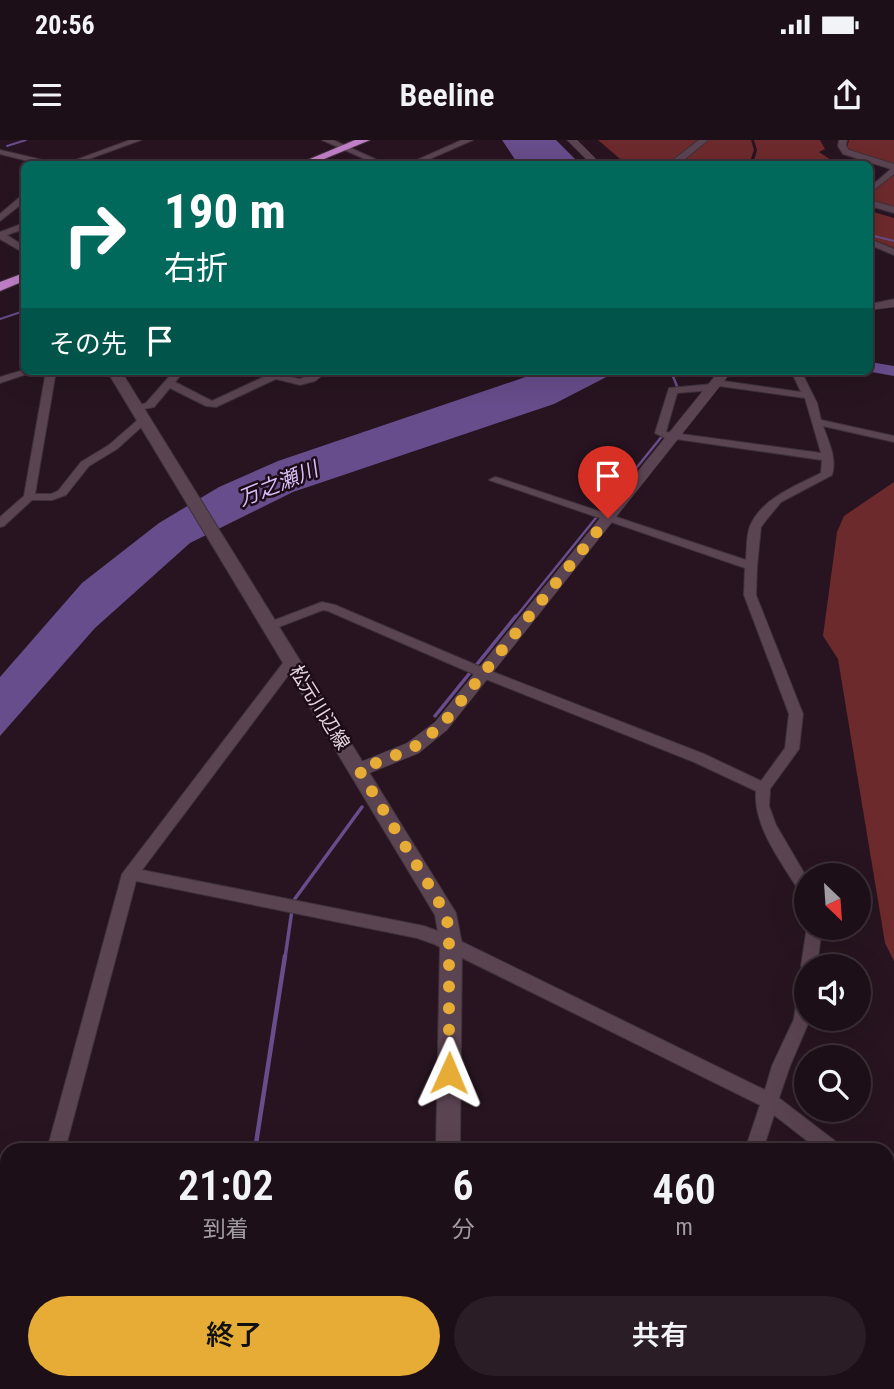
<!DOCTYPE html>
<html lang="ja">
<head>
<meta charset="utf-8">
<style>
	body { margin:0; font-family:"Roboto Condensed","Noto Sans JP",sans-serif; background:#2a1d25; color:#f1f3f6; height:100vh; display:flex; flex-direction:column; font-size:26px; white-space:nowrap }
	* { box-sizing:border-box; margin:0 }
	p { font-size:23px; color:#a09ca2 }
	.icon { flex:none; width:38px; height:38px; fill:none; stroke:currentColor; stroke-width:2; stroke-linecap:round; stroke-linejoin:round }
	.map { position:relative; flex:1; overflow:hidden }
	.sheet { position:absolute; left:0px; top:1003px; width:894px; height:247px; display:flex; flex-direction:column; background:#1d0f18; border-radius:21px 21px 0 0; box-shadow:0 7px 28px #0002,0 0 0 2px #3b2f37 }
	.sheet>* { flex:none }
	.hud { position:absolute; left:21px; top:21px; width:852px; height:214px; border-radius:10px; box-shadow:0 7px 28px #0002,0 0 0 2px #3b2f37; background:#00695c; color:#fff; overflow:hidden }
	.needle { width:46px; rotate:155deg }
	.tools { position:absolute; left:794px; top:723px; display:grid; gap:14px }
	.tools a { display:grid; place-items:center; width:77px; height:77px; border-radius:50%; background:#1d0f18; box-shadow:0 7px 28px #0002,0 0 0 2px #3b2f37; font-size:35px }
	.pin { position:absolute; display:grid; place-items:center; width:60px; height:60px; color:#fff; margin:-72px -30px; border-radius:50% 50% 50% 0; rotate:-45deg; box-shadow:0 0 7px #0007 }
	.pin .icon { rotate:45deg }
	.me { position:absolute; width:77px; margin:-38px; rotate:1deg; stroke-linejoin:round; filter:drop-shadow(0 0 5px #0008) }
	.turn { display:flex; align-items:center; gap:24px; height:147px; padding:0 28px; font-size:32px }
	.turn .icon { width:91px; height:91px; stroke-width:2.5 }
	.turn b { display:block; font-size:49px; line-height:60px }
	.then { display:flex; align-items:center; height:66px; padding:0 28px; background:#0003; gap:14px; font-size:26px }
	.eta { display:flex; justify-content:space-evenly; align-items:center; height:119px; text-align:center }
	.eta b { font-size:42px; font-weight:600; line-height:49px }
	.primary-button { display:flex; gap:14px; margin-top:auto; padding:14px 28px }
	.primary-button a { flex:1; height:80px; border-radius:42px; background:#e6ac36; color:#111; font-size:28px; font-weight:600; line-height:80px; text-align:center }
	.primary-button a+a { background:#2a1d25; color:#f1f3f6 }
	.status { display:flex; justify-content:space-between; align-items:center; height:49px; padding:0 35px; background:#1d0f18; direction:ltr }
	.status svg { height:19px; fill:currentColor }
	header { display:flex; justify-content:space-between; align-items:center; height:91px; padding:0 28px; background:#1d0f18; font-size:32px; font-weight:600 }
	.map>svg:first-child { display:block }
	.green { fill:#6d2a2c }
	.water { fill:#674d8b }
	.lines { fill:none; stroke-linecap:round; stroke-linejoin:round }
	.stream-far3 { stroke:#674d8b; stroke-width:2 }
	.stream-far2 { stroke:#674d8b; stroke-width:2.5 }
	.stream-far1 { stroke:#674d8b; stroke-width:3.5 }
	.stream { stroke:#674d8b; stroke-width:4.5 }
	.river { fill:#674d8b; fill-rule:evenodd }
	.minor-casing { stroke:#3e3139; stroke-width:2 }
	.tertiary-casing { stroke:#3e3139; stroke-width:1 }
	.secondary-casing { stroke:#3e3139; stroke-width:2 }
	.trunk-casing { stroke:#3e3139; stroke-width:2 }
	.minor { fill:#5b4452; fill-rule:evenodd }
	.tertiary { fill:#5b4452; fill-rule:evenodd }
	.secondary { fill:#5b4452; fill-rule:evenodd }
	.trunk { fill:#c07fc7; fill-rule:evenodd }
	.route { stroke:#e6ac36; stroke-width:12; stroke-dasharray:0 21.6 }
	.labels { text-anchor:middle; stroke-width:5; stroke-linejoin:round; paint-order:stroke }
	.street-label { font-size:19px; fill:#e4d6de; stroke:#1d0b17 }
	.water-label { font-size:21px; font-style:italic; fill:#d4bff6; stroke:#1d0b17 }
</style>
</head>
<body>
<div class="status"><b>20:56</b><svg viewBox="0 0 49 12"><path d="M0 12V9h3v3zM5 12V6h3v6zM10 12V3h3v9zM15 12V0h3v12zM26 1h20v11H26zM47 4h2v5h-2z"/></svg></div>
<header><svg class="icon" aria-label="menu" viewBox="0 0 24 24"><path d="M4 6h16M4 12h16M4 18h16"/></svg>Beeline<svg class="icon" aria-label="share" viewBox="0 0 24 24"><path d="M12 15V3M7 8l5-5 5 5M5 13v7h14v-7"/></svg></header>
<div class="map">
<svg width="894" height="1249" viewBox="0 0 894 1249">
	<rect width="100%" height="100%" fill="#271420"/>
	<path class="green" d="M 598,0 L 751,0 L 754,10 L 749,24 L 626,24 Z
		M 754,0 L 820,0 L 825,9 L 819,12 L 834,22 L 830,24 L 753,24 L 757,10 Z
		M 849,0 L 894,0 L 894,24 L 852,11 L 847,7 Z
		M 894,34 L 894,68 L 870,60 L 870,54 Z
		M 870,71 L 894,78 L 894,108 L 870,98 Z
		M 894,342 L 894,821 L 885,803 L 838,519 L 823,496 L 837,392 L 844,376 Z"/>
	<path class="water" d="M 502,0 L 556,0 L 580,24 L 518,24 Z
		M 543,231 L 618,231 L 554,264 L 293,352 L 190,403 L 95,488 L 0,596 L 0,537 L 82,443 L 159,383 L 219,347 L 278,321 Z"/>
	<g class="lines">
		<path class="stream-far3" d="M 7,6 L 26,0
			M 870,95 L 894,101
			M 0,179 L 24,171"/>
		<path class="stream-far2" d="M 671,231 L 678,249 L 672,268
			M 515,478 L 663,295"/>
		<path class="stream-far1" d="M 435,576 L 516,476
			M 294,760 L 362,667
			M 285,818 L 292,770"/>
		<path class="stream" d="M 255,1010 L 285,816
			M 215,1249 L 216,1242"/>
		<path class="river" d="M 870,222 L 894,226 L 894,236 L 866,231 L 870,231 Z"/>
		<g class="minor-casing">
			<path id="minor" d="M 130,0 L 141,0 L 75,24 L 65,24 Z
				M 322,0 L 333,0 L 386,24 L 376,24 Z
				M 462,0 L 473,0 L 418,24 L 408,24 Z
				M 699,0 L 708,0 L 679,24 L 673,24 L 673,20 Z
				M 839,0 L 847,0 L 846,6 L 849,10 L 894,24 L 894,34 L 870,53 L 870,47 L 891,29 L 843,14 L 838,6 Z
				M 0,10 L 51,22 L 52,24 L 40,24 L 0,14 Z
				M 21,56 L 24,56 L 24,62 L 0,81 L 0,74 Z
				M 870,60 L 894,67 L 894,73 L 870,66 Z
				M 24,83 L 24,89 L 7,95 L 24,106 L 24,113 L 0,99 L 0,92 Z
				M 870,99 L 894,109 L 894,115 L 870,105 Z
				M 24,230 L 36,231 L 0,243 L 0,237 Z
				M 46,231 L 56,231 L 35,354 L 51,354 L 58,351 L 81,322 L 109,305 L 140,278 L 144,277 L 149,280 L 117,309 L 89,326 L 66,355 L 52,360 L 32,360 L 4,386 L 0,387 L 0,377 L 24,356 Z
				M 174,231 L 184,231 L 175,242 L 212,261 L 272,233 L 300,239 L 317,231 L 328,231 L 315,241 L 300,245 L 276,239 L 216,267 L 206,266 L 170,248 L 154,267 L 134,271 L 134,267 L 146,263 Z
				M 791,231 L 801,231 L 817,263 L 821,280 L 894,296 L 894,302 L 823,286 C 829,303 837,318 832,335 L 781,362 L 767,379 L 761,387 L 757,426 L 756,455 L 803,574 L 799,609 L 770,649 L 769,666 L 776,685 L 807,738 L 807,758 L 802,756 C 784,725 753,688 756,651 L 694,622 L 478,536 L 328,471 L 323,470 L 271,490 L 265,486 L 267,483 L 322,462 L 335,465 L 488,530 L 704,614 L 761,641 L 785,608 L 789,574 L 744,455 L 745,428 L 489,340 L 495,337 L 499,338 L 746,420 C 747,410 746,396 750,386 C 762,358 796,346 821,333 L 822,320 L 676,299 L 671,301 L 655,293 L 669,248 L 712,244 L 712,241 L 716,240 L 801,252 ZM 719,246 L 805,258 L 821,313 L 666,292 L 677,253 L 714,250 Z
				M 291,517 L 296,519 L 297,522 L 296,525 L 142,730 L 424,786 L 446,794 L 765,950 L 772,926 L 794,879 L 799,843 L 801,838 L 807,836 L 807,878 L 810,879 L 790,926 L 779,958 L 839,1004 L 842,1010 L 819,1010 L 774,975 L 763,1010 L 745,1010 L 760,965 L 434,804 L 417,798 L 136,741 L 65,1010 L 47,1010 L 122,734 L 286,519 Z
				M 807,787 L 822,788 L 817,826 L 807,826 L 807,832 L 801,826 Z
				M 887,1042 L 894,1045 L 894,1066 L 887,1063 Z
				M 7,1231 L 7,1242 L 17,1242 L 16,1249 L 0,1249 L 0,1234 Z"/>
		</g>
		<g class="tertiary-casing">
			<path id="tertiary" d="M 567,0 L 577,0 L 601,24 L 591,24 Z
				M 894,159 L 894,167 L 870,170 L 870,164 Z
				M 719,231 L 732,231 L 447,590 L 419,613 L 365,635 L 353,635 L 350,630 L 353,625 L 407,603 L 435,582 Z"/>
		</g>
		<g class="secondary-casing">
			<path id="secondary" d="M 107,231 L 121,231 L 456,773 L 462,804 L 460,1010 L 436,1010 L 440,804 L 435,775 Z
				M 422,1242 L 450,1242 L 449,1249 L 421,1249 Z"/>
		</g>
		<g class="trunk-casing">
			<path id="trunk" d="M 355,0 L 370,0 L 312,24 L 298,24 Z
				M 24,133 L 24,141 L 0,151 L 0,142 Z"/>
		</g>
		<use href="#minor" class="minor"/>
		<use href="#tertiary" class="tertiary"/>
		<use href="#secondary" class="secondary"/>
		<use href="#trunk" class="trunk"/>
	</g>
	<g class="lines">
		<path class="route" d="M 449,933 L 449,786 L 438,760 L 359,630 L 413,608 L 441,586 L 608,378"/>
	</g>
	<g class="labels">
		<g class="street-label">
			<text transform="translate(320 567) rotate(58)" y="7">松元川辺線</text>
		</g>
		<g class="water-label">
			<text transform="translate(278 344) rotate(-22)" y="7">万之瀬川</text>
		</g>
	</g>
</svg>
<div class="tools">
<a><svg class="needle" viewBox="-14 -14 28 28"><path d="M0-13l5 13h-10z" fill="#e53935"/><path d="M0 13l5-13h-10z" fill="#a09ca2"/></svg></a>
<a><svg class="icon" aria-label="sound" viewBox="0 0 24 24"><path d="M4 9h4l5-4v14l-5-4H4zM17 9q2 3 0 6"/></svg></a>
<a><svg class="icon" aria-label="search" viewBox="0 0 24 24"><circle cx="10" cy="10" r="6"/><path d="M15 15l6 6"/></svg></a>
</div>
<div class="pin" style="left:608px;top:378px;background:#d93025"><svg class="icon" aria-label="arrive" viewBox="0 0 24 24"><path d="M6 21V4h12l-3 4 3 4H6"/></svg></div>
<svg class="me" style="left:449px;top:933px" viewBox="-20 -20 40 40"><path d="M0-17L14 15 0 8-14 15z" fill="#e6ac36" stroke="#fff" stroke-width="4"/></svg>
<div class="hud">
<div class="turn"><svg class="icon" aria-label="right" viewBox="0 0 24 24"><path d="M7 20v-9h11M14 6l5 5-5 5"/></svg><div><b>190 m</b>右折</div></div>
<div class="then">その先<svg class="icon" aria-label="arrive" viewBox="0 0 24 24"><path d="M6 21V4h12l-3 4 3 4H6"/></svg></div>
</div>
<section class="sheet">
<div class="eta">
<div><b>21:02</b><p>到着</p></div>
<div><b>6</b><p>分</p></div>
<div><b>460</b><p>m</p></div>
</div>
<div class="primary-button"><a>終了</a><a>共有</a></div>
</section>
</div>
</body>
</html>
